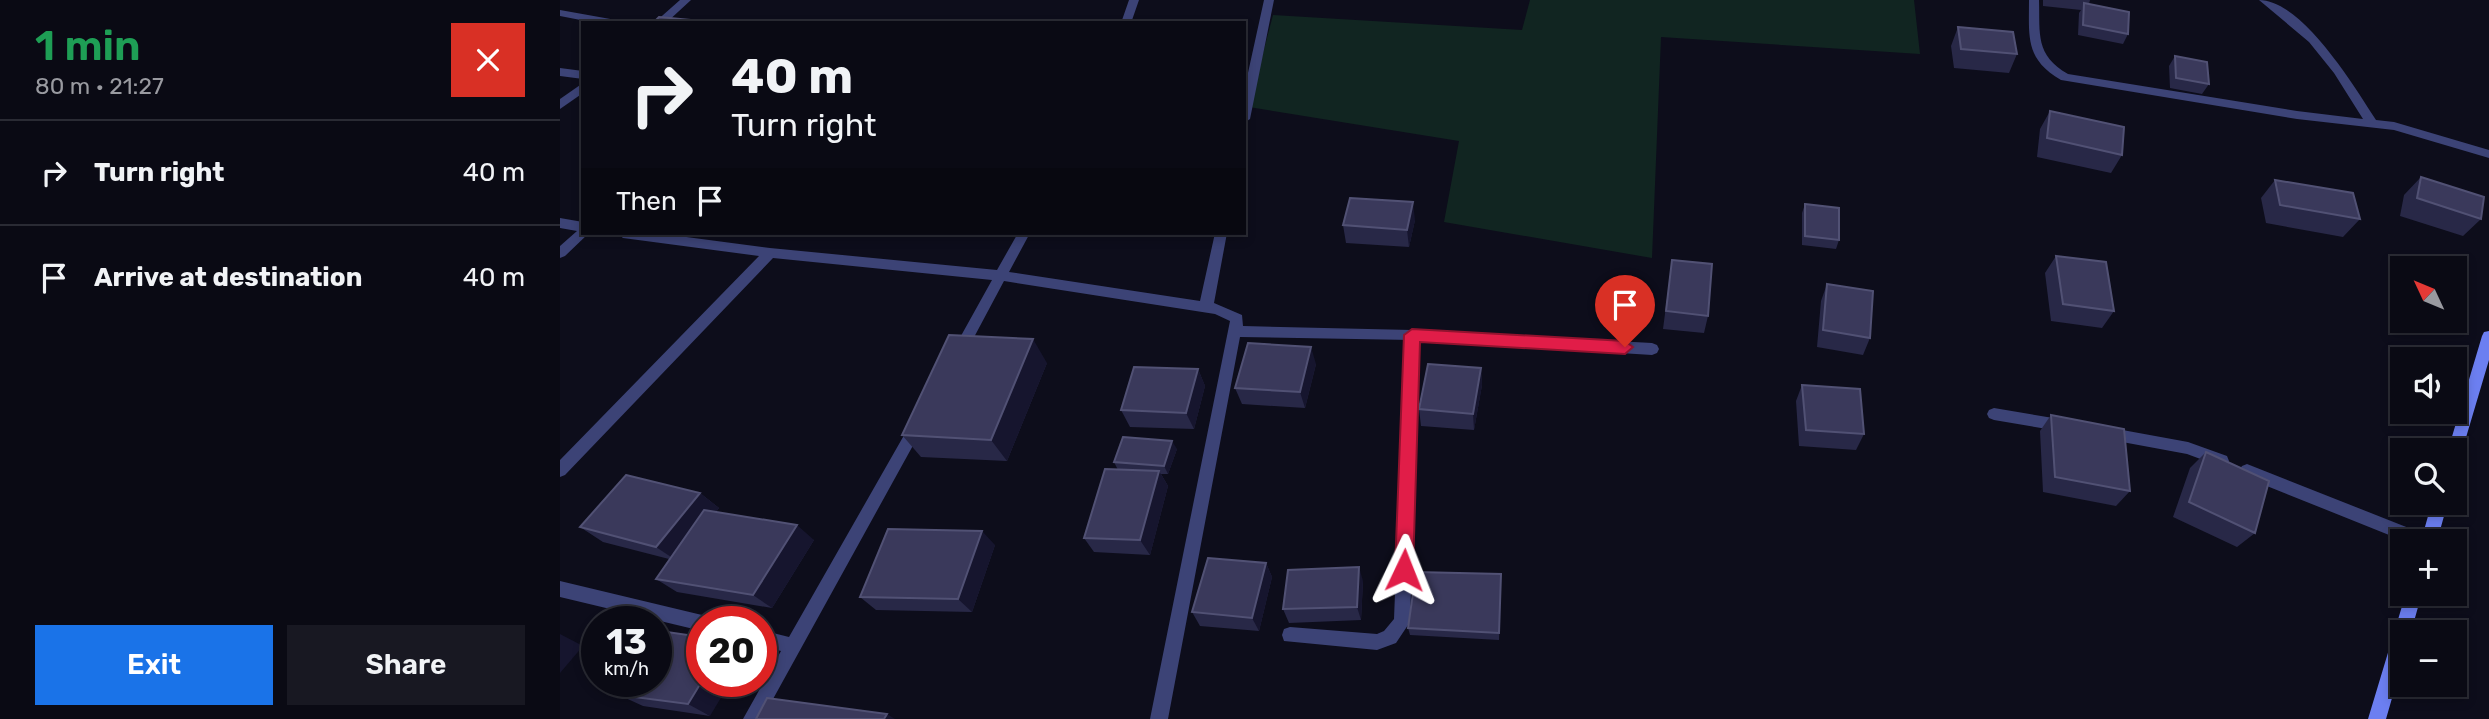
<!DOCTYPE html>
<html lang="en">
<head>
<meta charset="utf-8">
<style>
	body { margin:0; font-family:Rubik,sans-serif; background:#181822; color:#f1f3f6; height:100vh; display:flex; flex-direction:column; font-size:26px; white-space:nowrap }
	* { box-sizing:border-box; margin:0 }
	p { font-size:23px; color:#999aa0 }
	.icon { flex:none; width:38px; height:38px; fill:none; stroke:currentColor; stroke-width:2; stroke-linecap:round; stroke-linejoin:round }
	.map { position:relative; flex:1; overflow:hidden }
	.details { display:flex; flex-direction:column; background:#0a0a14; width:560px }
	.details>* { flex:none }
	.hud { position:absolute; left:21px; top:21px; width:665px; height:214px; border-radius:0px; box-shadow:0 4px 10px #0003,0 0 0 2px #2a2b34; background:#0a0a14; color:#f1f3f6; overflow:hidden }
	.needle { width:46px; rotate:314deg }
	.fabs { position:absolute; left:1830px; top:256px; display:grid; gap:14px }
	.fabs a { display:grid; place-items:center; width:77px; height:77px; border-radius:0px; background:#0a0a14; box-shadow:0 4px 10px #0003,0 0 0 2px #2a2b34; font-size:35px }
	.speed { position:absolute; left:21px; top:606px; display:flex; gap:14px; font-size:35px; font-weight:700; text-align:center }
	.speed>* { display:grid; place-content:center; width:91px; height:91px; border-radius:50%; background:#0a0a14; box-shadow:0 4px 10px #0003,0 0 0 2px #2a2b34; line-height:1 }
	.speed small { font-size:18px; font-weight:400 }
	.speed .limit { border:10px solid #d22; background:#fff; color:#111 }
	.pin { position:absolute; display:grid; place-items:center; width:60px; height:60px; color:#fff; margin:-72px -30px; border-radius:50% 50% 50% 0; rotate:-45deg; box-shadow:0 0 7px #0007 }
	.pin .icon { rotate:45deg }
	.me { position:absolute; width:77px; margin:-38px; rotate:2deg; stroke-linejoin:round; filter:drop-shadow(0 0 5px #0008) }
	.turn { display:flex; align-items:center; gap:24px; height:147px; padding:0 35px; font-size:32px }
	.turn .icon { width:91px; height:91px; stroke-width:2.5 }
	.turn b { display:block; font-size:49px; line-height:60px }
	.then { display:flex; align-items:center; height:66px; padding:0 35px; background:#0003; gap:14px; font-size:26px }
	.round { display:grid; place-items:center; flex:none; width:74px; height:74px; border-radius:0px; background:#181822 }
	.summary { display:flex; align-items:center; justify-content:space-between; height:119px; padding:0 35px }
	h1 { font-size:42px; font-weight:600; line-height:52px; color:#1e9e55 }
	.action { display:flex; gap:14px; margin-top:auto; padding:14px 35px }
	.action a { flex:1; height:80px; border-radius:0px; background:#1a73e8; color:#fff; font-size:28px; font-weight:600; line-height:80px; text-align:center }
	.action a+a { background:#181822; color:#f1f3f6 }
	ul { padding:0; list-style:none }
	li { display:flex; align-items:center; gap:21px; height:105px; padding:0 35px; border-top:2px solid #2a2b34 }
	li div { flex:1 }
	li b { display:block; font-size:26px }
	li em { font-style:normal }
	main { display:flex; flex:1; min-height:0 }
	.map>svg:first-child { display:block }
	.green { fill:#112521 }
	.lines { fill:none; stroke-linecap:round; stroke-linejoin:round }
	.lane { fill:#3c4376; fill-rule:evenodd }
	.street { fill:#3c4376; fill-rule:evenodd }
	.secondary { fill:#6c7ff1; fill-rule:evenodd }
	.wall { fill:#282847 }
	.shaded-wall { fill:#16152e }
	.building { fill:#3a395b; stroke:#515174; stroke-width:2 }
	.route { fill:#e11d48; stroke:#92132f; stroke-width:2 }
</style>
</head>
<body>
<main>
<section class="details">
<div class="summary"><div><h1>1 min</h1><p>80 m · 21:27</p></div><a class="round" style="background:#d93025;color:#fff"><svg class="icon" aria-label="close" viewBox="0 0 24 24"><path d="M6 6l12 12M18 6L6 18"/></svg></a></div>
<ul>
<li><svg class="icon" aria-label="right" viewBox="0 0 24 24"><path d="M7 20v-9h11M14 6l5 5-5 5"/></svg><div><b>Turn right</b></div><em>40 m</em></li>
<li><svg class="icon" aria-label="arrive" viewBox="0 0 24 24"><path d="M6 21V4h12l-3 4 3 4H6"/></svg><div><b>Arrive at destination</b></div><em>40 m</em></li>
</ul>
<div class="action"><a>Exit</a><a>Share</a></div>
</section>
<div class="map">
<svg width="1929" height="719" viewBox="0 0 1929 719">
	<rect width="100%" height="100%" fill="#0d0d1b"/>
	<path class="green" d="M 970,0 L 1354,0 L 1360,54 L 1101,37 L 1092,258 L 884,222 L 899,141 L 689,107 L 713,15 L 962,30 Z"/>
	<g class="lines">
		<path class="lane" d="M 0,10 L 56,20 L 61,23 L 36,23 L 0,16 Z
			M 0,68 L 23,71 L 23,79 L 0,76 Z
			M 852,330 L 857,331 L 859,335 L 850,622 L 836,643 L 817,650 L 724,641 L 722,635 L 724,629 L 730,627 L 817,634 L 824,631 L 834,619 L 845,335 L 847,331 Z
			M 1434,408 L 1505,420 L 1510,422 L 1512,426 L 1510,430 L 1505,432 L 1434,420 L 1429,418 L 1427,414 L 1429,410 Z
			M 1546,427 L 1628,442 L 1667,456 L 1669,461 L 1667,466 L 1662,467 L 1627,454 L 1546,439 L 1541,437 L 1539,433 L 1541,429 Z
			M 1687,464 L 1869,536 L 1871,541 L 1844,541 L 1682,476 L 1679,471 L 1682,466 Z"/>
		<path class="street" d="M 120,0 L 131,0 L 106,23 L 94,23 Z
			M 569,0 L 579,0 L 571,23 L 561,23 Z
			M 704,0 L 714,0 L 690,119 L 684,123 L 684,91 Z
			M 1469,0 L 1479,0 C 1480,34 1475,55 1508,74 L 1737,111 L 1803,119 L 1774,73 L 1749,42 L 1699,0 C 1742,0 1794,86 1816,120 L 1834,122 L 1929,150 L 1929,158 L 1834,130 L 1737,119 L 1501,80 C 1465,59 1469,37 1469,0 Z
			M 23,83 L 23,93 L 0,109 L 0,99 Z
			M 0,218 L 23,222 L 23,233 L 29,233 L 5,256 L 0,258 L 0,246 L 17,231 L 0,228 Z
			M 57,233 L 96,233 L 210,248 L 437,270 L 458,233 L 470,233 L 449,272 L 640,301 L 655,233 L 667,233 L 654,303 L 682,315 L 683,326 L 852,330 L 1092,343 L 1097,345 L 1099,349 L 1097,353 L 1092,355 L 852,340 L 680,337 L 608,719 L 590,719 L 670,321 L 655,314 L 444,281 L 404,356 L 394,356 L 392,352 L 432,280 L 213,258 L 5,475 L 0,477 L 0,460 L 199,256 L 63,238 Z
			M 356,421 L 361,423 L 363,427 L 361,431 L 202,719 L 183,719 L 221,651 L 201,646 L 201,630 L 229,637 L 351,423 Z
			M 0,581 L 142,615 L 148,617 L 149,621 L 142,621 L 142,631 L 0,597 Z"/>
		<path class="secondary" d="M 1929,331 L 1929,360 L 1902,451 L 1900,456 L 1895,457 L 1895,450 L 1888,450 L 1922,336 L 1924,332 Z
			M 1872,502 L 1888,502 L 1877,541 L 1861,541 Z
			M 1846,593 L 1862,593 L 1851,632 L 1843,632 L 1843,660 L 1826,719 L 1808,719 Z"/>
	</g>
	<path class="wall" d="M 1483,0 L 1530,0 L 1529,4 L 1568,34 L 1563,44 L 1518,35 L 1519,13 L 1521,10 L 1483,6 Z
		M 1398,27 L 1457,54 L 1449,73 L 1394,68 L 1391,46 Z
		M 1615,56 L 1649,84 L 1642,94 L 1610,88 L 1609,66 Z
		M 1490,111 L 1562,155 L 1551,173 L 1477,157 L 1480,129 Z
		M 1861,177 L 1921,219 L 1903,236 L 1840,216 L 1844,195 Z
		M 1715,180 L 1800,219 L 1783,237 L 1706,223 L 1701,198 Z
		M 1245,204 L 1279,240 L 1276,249 L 1242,245 L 1242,213 Z
		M 855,220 L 849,247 L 786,243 L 783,225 Z
		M 1496,256 L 1554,311 L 1542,328 L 1491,321 L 1485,273 Z
		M 1112,260 L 1148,316 L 1144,333 L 1103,329 Z
		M 1267,284 L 1310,338 L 1303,355 L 1257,347 L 1261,301 Z
		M 487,363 L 447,461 L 361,457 L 342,435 Z
		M 756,364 L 745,408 L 682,404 L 675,388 Z
		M 921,368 L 922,385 L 914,430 L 861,426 L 859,409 Z
		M 638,369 L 645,386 L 634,429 L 570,427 L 561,410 Z
		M 1242,385 L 1304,434 L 1296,450 L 1239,446 L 1236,401 Z
		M 1491,415 L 1570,491 L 1556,506 L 1483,492 L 1480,431 Z
		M 617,449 L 608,474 L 601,474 L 608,486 L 590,555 L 534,552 L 524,538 L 558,470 L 554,462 Z
		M 1646,452 L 1695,533 L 1677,547 L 1613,517 L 1630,468 Z
		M 140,493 L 159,508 L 156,512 L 254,540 L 212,608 L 117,592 L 96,579 L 109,559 L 43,542 L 20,527 Z
		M 435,545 L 412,612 L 316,610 L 300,597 Z
		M 706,563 L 712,577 L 699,631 L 640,626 L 632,612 Z
		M 803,581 L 801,620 L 729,623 L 723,609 Z
		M 941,581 L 939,640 L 850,635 L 848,628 Z
		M 96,681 L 150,716 L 83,706 L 59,695 Z"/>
	<path class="shaded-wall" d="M 853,202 L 855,220 L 849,247 L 847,230 Z
		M 473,339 L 487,363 L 447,461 L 431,440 Z
		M 751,347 L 756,364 L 745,408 L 740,392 Z
		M 921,368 L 922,385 L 914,430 L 913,414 Z
		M 638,369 L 645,386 L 634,429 L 626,413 Z
		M 612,441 L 617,449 L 608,474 L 604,466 Z
		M 599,471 L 608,486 L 590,555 L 580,540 Z
		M 140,493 L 159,508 L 117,561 L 96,547 Z
		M 237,525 L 254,540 L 212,608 L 193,595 Z
		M 422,531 L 435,545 L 412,612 L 398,599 Z
		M 706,563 L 712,577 L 699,631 L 692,618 Z
		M 799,567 L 803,581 L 801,620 L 797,607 Z
		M 0,634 L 23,646 L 0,673 Z
		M 142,681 L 171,681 L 150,716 L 128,704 Z
		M 327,714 L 335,719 L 324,719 Z"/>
	<path class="building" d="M 1524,3 L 1569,12 L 1568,34 L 1523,25 Z
		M 99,17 L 142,21 L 140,23 L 93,23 Z
		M 175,20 L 223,23 L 173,23 Z
		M 622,21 L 622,23 L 584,23 L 585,22 Z
		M 1398,27 L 1453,32 L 1457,54 L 1401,49 Z
		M 1615,56 L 1647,62 L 1649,84 L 1616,78 Z
		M 1490,111 L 1564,127 L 1562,155 L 1487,138 Z
		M 1861,177 L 1924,197 L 1921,219 L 1857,198 Z
		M 1715,180 L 1793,193 L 1800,219 L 1720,205 Z
		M 790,198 L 853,202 L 847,230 L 783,225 Z
		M 1245,204 L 1279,208 L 1279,240 L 1245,236 Z
		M 1496,256 L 1546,262 L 1554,311 L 1503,304 Z
		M 1112,260 L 1152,264 L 1148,316 L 1106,311 Z
		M 1267,284 L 1313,291 L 1310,338 L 1263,330 Z
		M 389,335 L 473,339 L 431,440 L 342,435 Z
		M 688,343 L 751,347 L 740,392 L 675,388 Z
		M 868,364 L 921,368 L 913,414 L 859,409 Z
		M 574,367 L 638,369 L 626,413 L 561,410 Z
		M 1242,385 L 1300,389 L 1304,434 L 1246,430 Z
		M 1491,415 L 1564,429 L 1570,491 L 1495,477 Z
		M 563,437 L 612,441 L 604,466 L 554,462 Z
		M 1646,452 L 1709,481 L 1695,533 L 1629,502 Z
		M 545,469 L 599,471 L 580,540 L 524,538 Z
		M 66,475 L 140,493 L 96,547 L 20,527 Z
		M 144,510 L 237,525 L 193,595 L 96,579 Z
		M 328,529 L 422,531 L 398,599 L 300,597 Z
		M 648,558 L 706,563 L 692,618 L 632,612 Z
		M 799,567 L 797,607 L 723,609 L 728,570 Z
		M 856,572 L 941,574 L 939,633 L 848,628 Z
		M 100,631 L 142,637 L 142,681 L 128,704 L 59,695 L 68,681 L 96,681 L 96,637 Z
		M 207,698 L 327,714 L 324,719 L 196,719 Z"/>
	<path class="route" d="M 852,329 L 1065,341 L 1073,347 L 1065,354 L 860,342 L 853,570 L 850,576 L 844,578 L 837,576 L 835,570 L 844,335 Z"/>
</svg>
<div class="fabs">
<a><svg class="needle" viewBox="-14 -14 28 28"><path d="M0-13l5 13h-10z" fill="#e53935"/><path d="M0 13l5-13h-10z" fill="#999aa0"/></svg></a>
<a><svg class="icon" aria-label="sound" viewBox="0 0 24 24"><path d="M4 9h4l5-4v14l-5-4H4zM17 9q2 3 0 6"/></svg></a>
<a><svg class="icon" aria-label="search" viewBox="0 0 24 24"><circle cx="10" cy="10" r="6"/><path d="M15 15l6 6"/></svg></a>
<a>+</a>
<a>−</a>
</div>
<div class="speed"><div>13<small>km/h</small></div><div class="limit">20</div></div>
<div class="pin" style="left:1065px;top:347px;background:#d93025"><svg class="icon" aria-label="arrive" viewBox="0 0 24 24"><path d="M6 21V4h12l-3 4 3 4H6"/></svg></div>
<svg class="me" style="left:844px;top:570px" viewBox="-20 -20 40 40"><path d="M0-17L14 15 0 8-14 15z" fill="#e11d48" stroke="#fff" stroke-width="4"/></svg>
<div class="hud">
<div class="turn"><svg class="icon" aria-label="right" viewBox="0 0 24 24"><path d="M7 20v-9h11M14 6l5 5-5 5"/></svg><div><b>40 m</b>Turn right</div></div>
<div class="then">Then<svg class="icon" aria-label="arrive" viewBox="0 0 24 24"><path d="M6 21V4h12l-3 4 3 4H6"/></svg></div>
</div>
</div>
</main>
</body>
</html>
